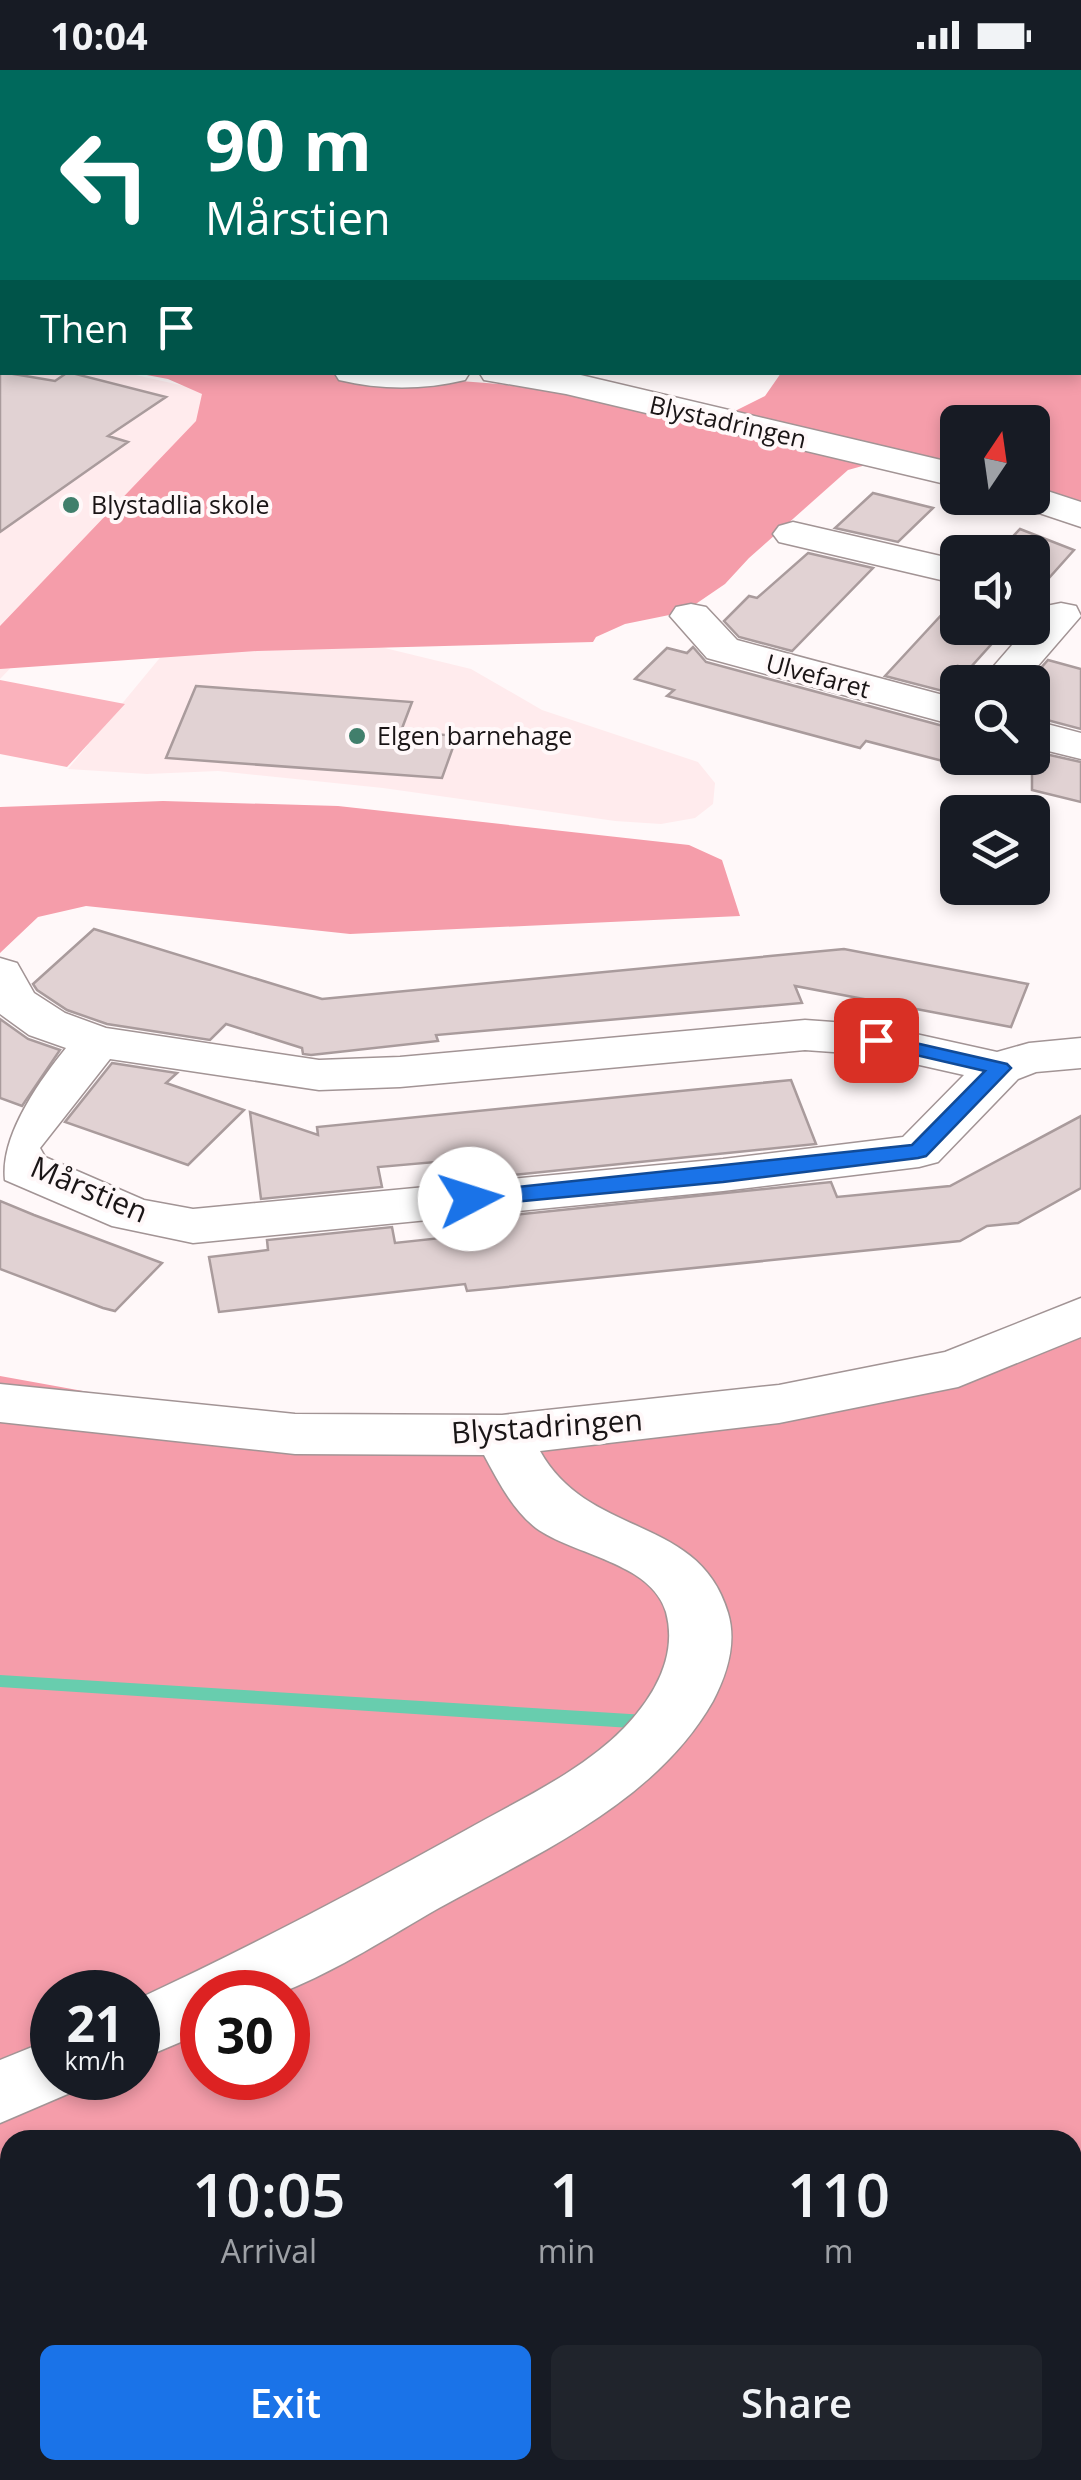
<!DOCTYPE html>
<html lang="en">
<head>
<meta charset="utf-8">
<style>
	body { margin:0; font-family:"Open Sans",sans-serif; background:#20242c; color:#f1f3f6; height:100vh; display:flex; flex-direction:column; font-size:38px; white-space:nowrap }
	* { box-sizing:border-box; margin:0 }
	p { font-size:32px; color:#9ea1a6 }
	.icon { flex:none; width:55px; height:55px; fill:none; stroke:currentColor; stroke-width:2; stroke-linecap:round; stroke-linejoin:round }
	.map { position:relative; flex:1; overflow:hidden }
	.sheet { position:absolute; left:0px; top:2060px; width:1082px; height:350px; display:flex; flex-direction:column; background:#171b24; border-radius:30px 30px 0 0; box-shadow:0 5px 15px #0003 }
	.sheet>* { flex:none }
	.hud { position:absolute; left:0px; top:0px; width:1082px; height:305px; box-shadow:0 5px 15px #0003; background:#00695c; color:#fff; overflow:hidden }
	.needle { width:65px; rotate:13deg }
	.controls { position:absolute; left:940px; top:335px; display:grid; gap:20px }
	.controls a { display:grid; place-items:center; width:110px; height:110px; border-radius:15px; background:#171b24; box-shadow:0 5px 15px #0003; font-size:50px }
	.speed { position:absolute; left:30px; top:1900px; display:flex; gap:20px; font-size:50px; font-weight:700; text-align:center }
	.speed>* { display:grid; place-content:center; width:130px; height:130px; border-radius:50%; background:#171b24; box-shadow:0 5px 15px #0003; line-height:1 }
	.speed small { font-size:25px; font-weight:400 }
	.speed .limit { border:15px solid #d22; background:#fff; color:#111 }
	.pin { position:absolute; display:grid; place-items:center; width:85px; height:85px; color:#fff; margin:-42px; border-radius:20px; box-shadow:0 5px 15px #0006 }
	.me { position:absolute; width:110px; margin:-55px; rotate:85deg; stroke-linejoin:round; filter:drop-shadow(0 0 8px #0008) }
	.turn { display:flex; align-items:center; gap:35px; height:210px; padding:0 40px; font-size:45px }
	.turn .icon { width:130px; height:130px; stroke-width:2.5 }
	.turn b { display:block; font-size:70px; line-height:85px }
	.then { display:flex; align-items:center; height:95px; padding:0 40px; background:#0003; gap:20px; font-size:38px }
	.eta { display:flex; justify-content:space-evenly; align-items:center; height:170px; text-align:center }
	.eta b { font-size:60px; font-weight:600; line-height:70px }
	.button { display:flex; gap:20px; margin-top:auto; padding:20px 40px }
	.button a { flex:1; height:115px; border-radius:15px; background:#1a73e8; color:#fff; font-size:40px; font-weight:600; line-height:115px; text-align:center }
	.button a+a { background:#20242c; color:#f1f3f6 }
	.status { display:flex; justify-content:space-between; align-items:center; height:70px; padding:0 50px; background:#171b24; direction:ltr }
	.status svg { height:28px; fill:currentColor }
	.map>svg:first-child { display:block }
	.built { fill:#ffebed }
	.green { fill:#fab2bc }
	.forest { fill:#f59daa; fill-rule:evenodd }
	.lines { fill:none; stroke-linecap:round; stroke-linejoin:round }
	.stream { fill:#68cdae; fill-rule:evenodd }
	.building { fill:#e1d2d3; stroke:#a99b9c; stroke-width:2.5 }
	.minor-casing { stroke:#a29495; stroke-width:3 }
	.minor { fill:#fff; fill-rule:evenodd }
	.route { fill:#1a73e8; stroke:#114b97; stroke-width:2.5 }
	.poi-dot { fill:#417f6c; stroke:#fff8f9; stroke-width:4 }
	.labels { text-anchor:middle; stroke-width:8; stroke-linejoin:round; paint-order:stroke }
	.far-street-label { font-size:25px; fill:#1a1516; stroke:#fff8f9 }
	.far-poi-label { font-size:25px; fill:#1a1516; stroke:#fff8f9; text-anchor:start }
	.street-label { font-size:30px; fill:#1a1516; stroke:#fff8f9 }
</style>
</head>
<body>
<div class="status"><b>10:04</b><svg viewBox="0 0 49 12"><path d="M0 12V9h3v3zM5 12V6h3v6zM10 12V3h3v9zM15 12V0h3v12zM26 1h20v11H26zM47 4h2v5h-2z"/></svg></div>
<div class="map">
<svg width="1081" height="2410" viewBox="0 0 1081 2410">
	<rect width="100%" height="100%" fill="#fff8f9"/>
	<path class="built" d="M 0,287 L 2,302 L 127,303 L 264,334 L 0,609 Z
		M 187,555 L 356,571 L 471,599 L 542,640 L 698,692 L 715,713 L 713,734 L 695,748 L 661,754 L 615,751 L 383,718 L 218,701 L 147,704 L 68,699 Z"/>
	<path class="green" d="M 0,610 L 125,634 L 67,697 L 0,684 Z"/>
	<path class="forest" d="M 0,0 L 1081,0 L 1081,435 L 1033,421 L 1032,352 L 958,352 L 957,400 L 884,390 L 848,400 L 749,488 L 725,514 L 684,542 L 625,554 L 596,567 L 593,572 L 257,581 L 0,599 L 0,556 L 196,351 L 202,324 L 168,309 L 136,303 L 344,302 L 499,314 L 686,339 L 737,340 L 765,326 L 781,303 L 1080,302 L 1080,2 L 2,2 L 2,37 Z
		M 163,731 L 338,736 L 689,775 L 722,790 L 740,846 L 350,864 L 86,836 L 38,847 L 0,883 L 0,737 Z
		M 1081,1237 L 1081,2410 L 0,2410 L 0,1306 L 199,1342 L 497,1346 L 694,1337 L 899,1299 ZM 52,1922 L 138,1922 L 138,2008 L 52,2008 ZM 202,1922 L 288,1922 L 288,2008 L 202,2008 ZM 10,2070 L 1072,2070 L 1072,2400 L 10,2400 Z"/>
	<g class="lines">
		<path class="stream" d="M 0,1605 L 646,1645 L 652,1647 L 655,1652 L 652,1657 L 646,1659 L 0,1617 Z"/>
	</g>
	<path class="building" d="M 0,299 L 2,302 L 55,311 L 68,302 L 166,327 L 108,366 L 128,372 L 0,462 Z
		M 873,423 L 933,438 L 898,472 L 835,458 Z
		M 1020,459 L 1074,480 L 1032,527 L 1032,482 L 998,482 Z
		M 808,483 L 873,498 L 792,581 L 739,567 L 724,551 L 749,526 L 757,528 Z
		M 958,527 L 958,558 L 1006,558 L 969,599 L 958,596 L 958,625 L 885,606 Z
		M 693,577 L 706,592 L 958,660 L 958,695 L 866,671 L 860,678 L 667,626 L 674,620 L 635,609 L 667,578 L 687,583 Z
		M 1048,590 L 1081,599 L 1081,659 L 1032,646 L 1032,608 Z
		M 196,616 L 412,632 L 401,661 L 457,666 L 442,708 L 166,688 Z
		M 1032,681 L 1081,692 L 1081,732 L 1032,720 Z
		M 94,859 L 322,929 L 844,879 L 1028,914 L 1011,957 L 795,916 L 802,933 L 436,965 L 438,971 L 311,985 L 303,984 L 302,978 L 226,954 L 210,970 L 107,954 L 67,940 L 37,920 L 33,914 Z
		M 0,949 L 28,969 L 60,980 L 22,1036 L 0,1028 Z
		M 112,993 L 177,1003 L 166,1013 L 244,1040 L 188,1095 L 65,1052 Z
		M 791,1010 L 816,1074 L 474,1109 L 469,1089 L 378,1097 L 382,1117 L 261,1129 L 250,1042 L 318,1065 L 317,1057 Z
		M 1081,1046 L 1081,1118 L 1018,1153 L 987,1156 L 960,1171 L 467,1221 L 465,1214 L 219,1242 L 209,1187 L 268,1180 L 267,1170 L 392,1157 L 395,1173 L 488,1163 L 484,1148 L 831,1112 L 837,1127 L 950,1116 Z
		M 0,1131 L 34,1145 L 162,1193 L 115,1241 L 103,1238 L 0,1199 Z"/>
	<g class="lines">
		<g class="minor-casing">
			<path id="minor" d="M 0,125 L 2,125 L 2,145 L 0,145 Z
				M 0,215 L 2,215 L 2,235 L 0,235 Z
				M 334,302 L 470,302 L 465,310 C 423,320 381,320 339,310 Z
				M 479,302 L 568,302 L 958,394 L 958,417 L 566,324 L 484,310 Z
				M 1032,416 L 1081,432 L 1081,457 L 1018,436 L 1013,428 L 1032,428 Z
				M 793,452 L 958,490 L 958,514 L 779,472 L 773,464 L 779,456 Z
				M 1061,533 L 1076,536 L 1081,546 L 1024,612 L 980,612 L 1027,558 L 1032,558 L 1032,551 L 1046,536 Z
				M 691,534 L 706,537 L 737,570 L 958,629 L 958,656 L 707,588 L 670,546 L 676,537 Z
				M 1032,650 L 1081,663 L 1081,689 L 1032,677 Z
				M 0,888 L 17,893 L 34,923 L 65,943 L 106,958 L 319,990 L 400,987 L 805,950 L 875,955 L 997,982 L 1029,973 L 1081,968 L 1081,998 L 1036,1002 L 1018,1009 L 938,1092 L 919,1097 L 723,1121 L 193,1173 L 112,1156 L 5,1110 C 0,1066 40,1010 66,978 L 29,965 L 0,944 ZM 805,980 L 875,985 L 964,1005 L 903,1067 L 723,1089 L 193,1139 L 144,1130 L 45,1087 L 40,1078 L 110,989 L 319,1020 L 400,1017 Z
				M 1081,1228 L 1081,1267 L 958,1317 L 779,1353 L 540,1381 C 589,1469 699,1444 728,1543 C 737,1573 727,1604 713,1631 C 655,1733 538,1783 439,1838 C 390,1866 338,1900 285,1921 C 263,1929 227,1922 202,1922 L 202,1963 L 138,1990 L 138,1929 C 248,1878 358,1820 466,1760 C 519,1730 581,1702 624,1658 C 654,1627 678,1586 666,1542 C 651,1492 573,1485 536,1458 C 512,1439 498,1411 484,1385 L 295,1384 L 0,1352 L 0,1314 L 295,1344 L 502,1345 L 779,1315 L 945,1282 Z
				M 52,1969 L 52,2008 L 83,2008 L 77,2020 L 0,2053 L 0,1990 Z"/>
		</g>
		<use href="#minor" class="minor"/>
	</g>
	<path class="route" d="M 876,964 L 1007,994 L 1011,998 L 926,1086 L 918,1088 L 723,1112 L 470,1136 L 459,1129 L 470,1122 L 912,1075 L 985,1001 L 868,974 L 865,970 L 868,965 Z"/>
	<g class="poi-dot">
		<circle cx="71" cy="435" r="10"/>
		<circle cx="357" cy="666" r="10"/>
	</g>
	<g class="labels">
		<g class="far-street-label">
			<text transform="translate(728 352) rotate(13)" y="9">Blystadringen</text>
			<text transform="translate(818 606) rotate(15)" y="9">Ulvefaret</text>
		</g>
		<g class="far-poi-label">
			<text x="91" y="444">Blystadlia skole</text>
			<text x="377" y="675">Elgen barnehage</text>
		</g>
		<g class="street-label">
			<text transform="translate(89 1120) rotate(23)" y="10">Mårstien</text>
			<text transform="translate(547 1357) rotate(-4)" y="10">Blystadringen</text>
		</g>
	</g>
</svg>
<div class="controls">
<a><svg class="needle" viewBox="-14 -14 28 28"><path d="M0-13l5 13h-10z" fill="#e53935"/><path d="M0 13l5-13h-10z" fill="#9ea1a6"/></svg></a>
<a><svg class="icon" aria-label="sound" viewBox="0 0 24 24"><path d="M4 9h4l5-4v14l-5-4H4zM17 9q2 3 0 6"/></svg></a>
<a><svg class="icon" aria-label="search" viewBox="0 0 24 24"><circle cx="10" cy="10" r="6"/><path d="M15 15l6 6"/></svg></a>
<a><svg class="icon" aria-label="layers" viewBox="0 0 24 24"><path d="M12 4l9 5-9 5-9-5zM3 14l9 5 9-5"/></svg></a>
</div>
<div class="speed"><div>21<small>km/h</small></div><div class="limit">30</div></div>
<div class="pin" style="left:876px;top:970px;background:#d93025"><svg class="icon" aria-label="arrive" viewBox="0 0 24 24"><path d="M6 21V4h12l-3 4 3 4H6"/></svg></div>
<svg class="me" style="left:470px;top:1129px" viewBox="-20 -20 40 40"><circle r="19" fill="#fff"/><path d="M0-13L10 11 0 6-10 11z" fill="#1a73e8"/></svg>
<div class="hud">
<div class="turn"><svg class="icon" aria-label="left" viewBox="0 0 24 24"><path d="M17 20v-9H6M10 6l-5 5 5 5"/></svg><div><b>90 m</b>Mårstien</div></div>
<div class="then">Then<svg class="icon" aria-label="arrive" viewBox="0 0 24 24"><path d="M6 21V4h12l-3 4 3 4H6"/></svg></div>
</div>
<section class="sheet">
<div class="eta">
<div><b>10:05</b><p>Arrival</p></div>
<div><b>1</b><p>min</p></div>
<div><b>110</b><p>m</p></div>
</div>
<div class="button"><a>Exit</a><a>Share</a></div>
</section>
</div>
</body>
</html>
